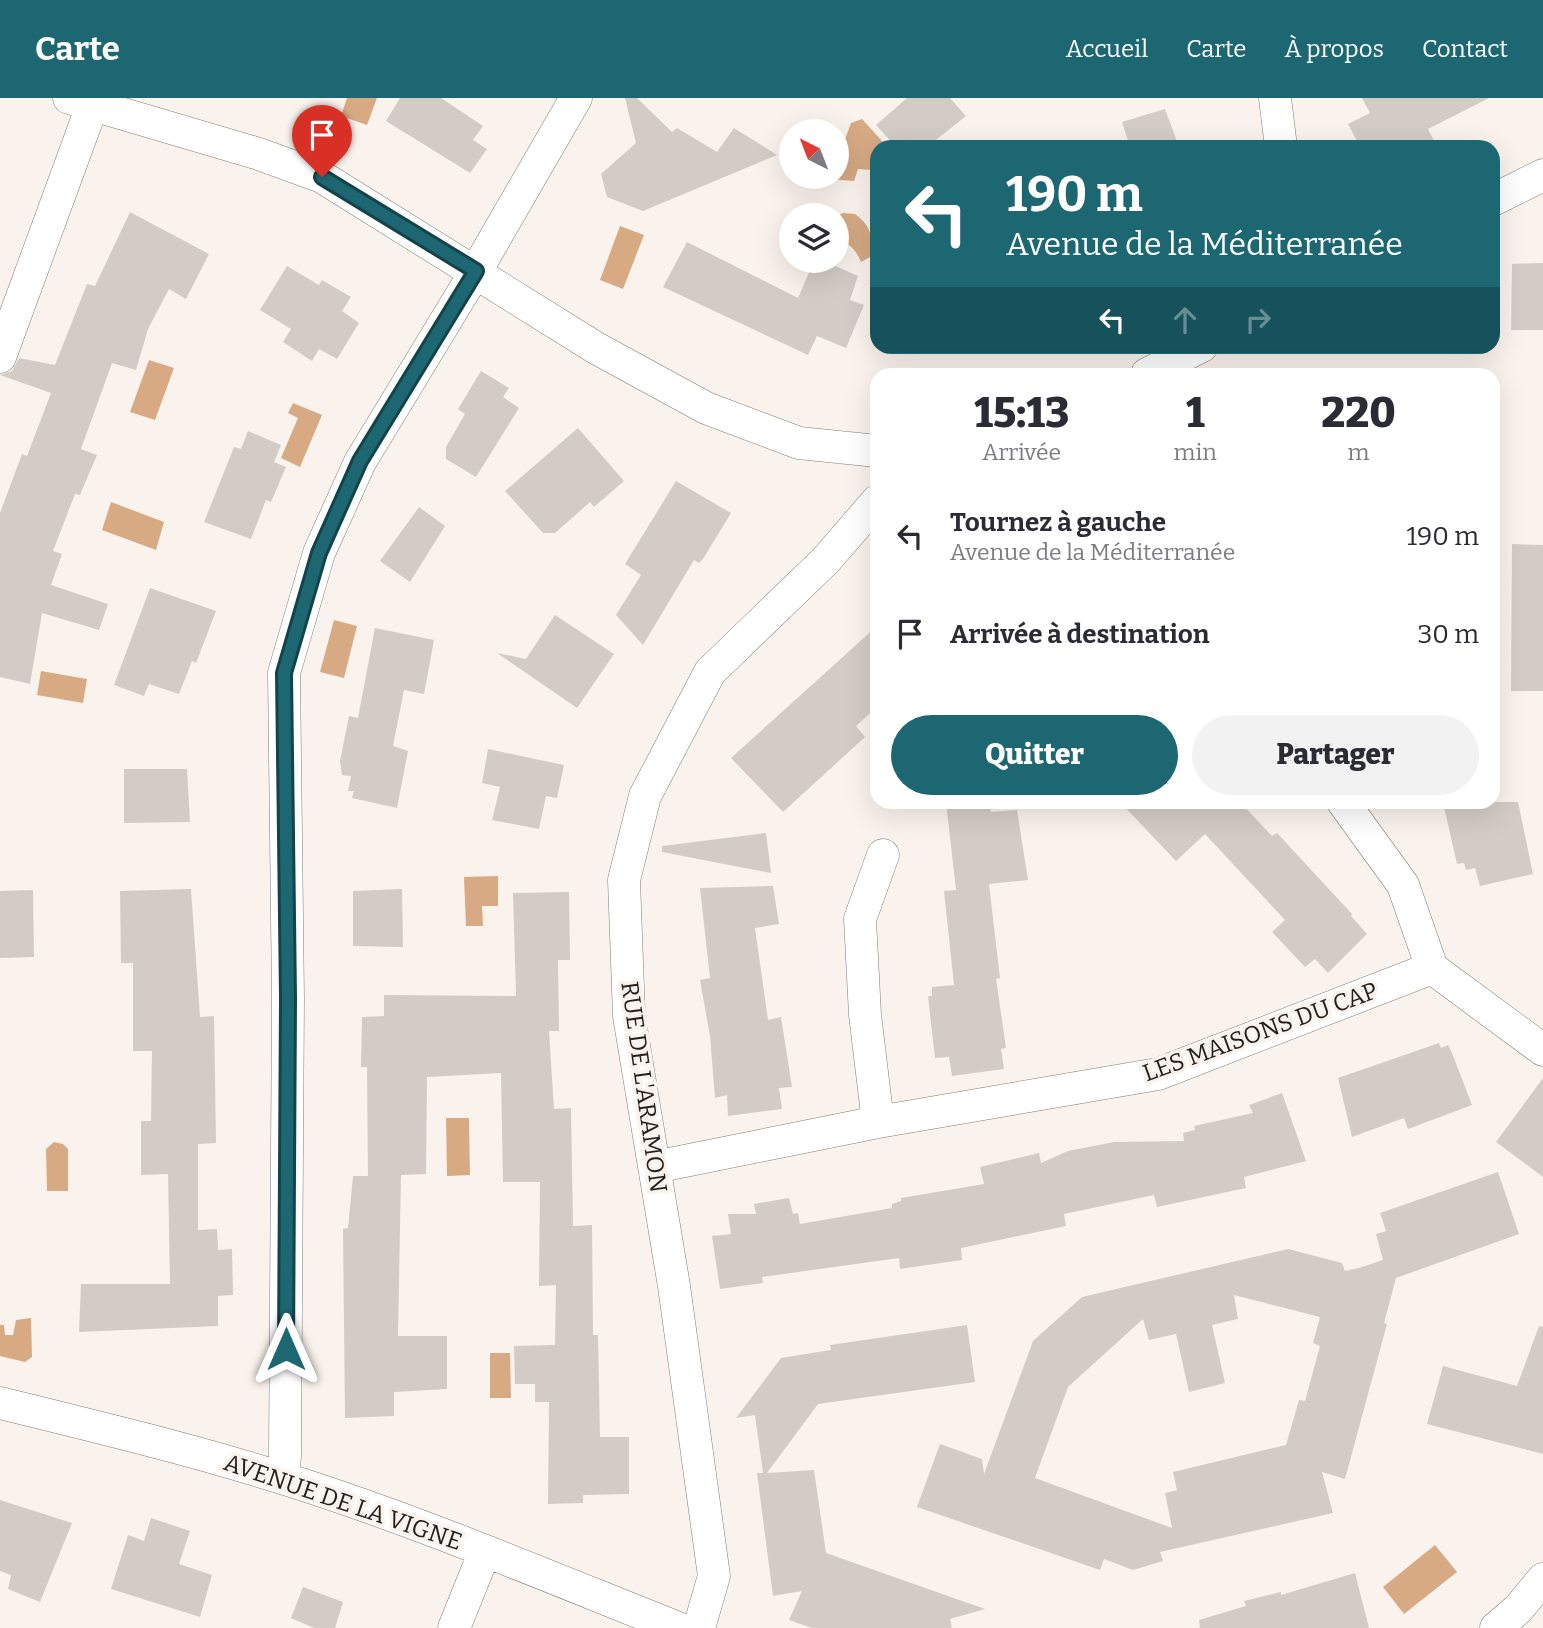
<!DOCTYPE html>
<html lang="fr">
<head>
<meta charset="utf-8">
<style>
	body { margin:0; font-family:Bitter,serif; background:#f2f2f3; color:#2b2b33; height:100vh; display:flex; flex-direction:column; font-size:26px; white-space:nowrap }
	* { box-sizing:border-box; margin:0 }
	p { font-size:23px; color:#7c7c81 }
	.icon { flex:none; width:38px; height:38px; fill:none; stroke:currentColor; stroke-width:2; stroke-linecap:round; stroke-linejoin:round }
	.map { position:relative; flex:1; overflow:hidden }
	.side { position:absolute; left:870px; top:270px; width:630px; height:441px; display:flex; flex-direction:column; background:#fff; border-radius:21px; box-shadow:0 7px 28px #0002 }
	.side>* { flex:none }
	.guide { position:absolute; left:870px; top:42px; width:630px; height:214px; border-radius:21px; box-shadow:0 7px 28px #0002; background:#1d6773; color:#fff; overflow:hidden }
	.needle { width:46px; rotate:318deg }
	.tools { position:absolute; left:779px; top:21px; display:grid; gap:14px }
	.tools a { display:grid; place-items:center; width:70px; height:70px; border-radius:50%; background:#fff; box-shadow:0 7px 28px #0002; font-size:35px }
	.pin { position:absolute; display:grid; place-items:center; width:60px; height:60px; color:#fff; margin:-72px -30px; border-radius:50% 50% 50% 0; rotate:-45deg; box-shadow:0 0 7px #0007 }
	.pin .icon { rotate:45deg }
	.me { position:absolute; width:77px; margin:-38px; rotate:0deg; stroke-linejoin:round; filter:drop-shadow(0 0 5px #0008) }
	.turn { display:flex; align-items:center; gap:24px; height:147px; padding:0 21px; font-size:32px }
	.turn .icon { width:91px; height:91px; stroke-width:2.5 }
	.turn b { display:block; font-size:49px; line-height:60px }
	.lanes { display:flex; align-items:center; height:66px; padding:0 21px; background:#0003; justify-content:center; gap:35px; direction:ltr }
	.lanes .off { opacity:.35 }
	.eta { display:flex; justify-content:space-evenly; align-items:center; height:119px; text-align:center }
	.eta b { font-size:42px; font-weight:800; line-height:49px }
	.button { display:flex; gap:14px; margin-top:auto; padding:14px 21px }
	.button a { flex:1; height:80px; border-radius:42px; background:#1d6773; color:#fff; font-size:28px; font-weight:800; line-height:80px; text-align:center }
	.button a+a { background:#f2f2f3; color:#2b2b33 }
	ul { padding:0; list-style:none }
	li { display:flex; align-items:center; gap:21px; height:98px; padding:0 21px }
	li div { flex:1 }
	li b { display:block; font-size:26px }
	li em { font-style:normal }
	header { display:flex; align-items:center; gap:42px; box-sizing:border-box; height:98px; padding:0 35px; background:#1d6773; color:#fff }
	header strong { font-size:33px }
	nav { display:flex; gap:38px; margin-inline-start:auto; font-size:24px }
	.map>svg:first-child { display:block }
	.water { fill:#d7aa84 }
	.building { fill:#d3ccc6; fill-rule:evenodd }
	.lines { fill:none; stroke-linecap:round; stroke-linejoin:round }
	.minor-casing { stroke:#817b76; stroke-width:33 }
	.minor { stroke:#fff; stroke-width:32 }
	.route-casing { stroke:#13434b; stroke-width:18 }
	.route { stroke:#1d6773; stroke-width:12 }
	.labels { text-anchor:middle; stroke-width:7; stroke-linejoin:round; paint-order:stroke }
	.street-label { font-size:24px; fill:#221f1d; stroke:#faf3ed }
</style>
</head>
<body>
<header>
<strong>Carte</strong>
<nav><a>Accueil</a><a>Carte</a><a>À propos</a><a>Contact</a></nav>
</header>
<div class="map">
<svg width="1543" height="1530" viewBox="0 0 1543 1530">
	<rect width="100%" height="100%" fill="#faf3ed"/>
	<path class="water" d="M 347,0 L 377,0 L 367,27 L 341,18 Z
		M 862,21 L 882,43 L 880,49 L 877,49 L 872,72 L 858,71 L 854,83 L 830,81 L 836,79 L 837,63 L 851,25 Z
		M 843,115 L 855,116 C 871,127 874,141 870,159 L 861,164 C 856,152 850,145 837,142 L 837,118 Z
		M 620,128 L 644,137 L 623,191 L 600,182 Z
		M 149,262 L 174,270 L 155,322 L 130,314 Z
		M 293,305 L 322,317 L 300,369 L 281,360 L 298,320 L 288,315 Z
		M 111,404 L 164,424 L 156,452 L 102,432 Z
		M 334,522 L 357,528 L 344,580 L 320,574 Z
		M 41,573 L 87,581 L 83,605 L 37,597 Z
		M 498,778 L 498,808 L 482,808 L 483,828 L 466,828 L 464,779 Z
		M 446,1020 L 469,1020 L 470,1077 L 447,1078 Z
		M 54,1044 L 63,1046 L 68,1051 L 68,1093 L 47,1093 L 46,1051 Z
		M 31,1220 L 32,1259 L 25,1264 L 0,1258 L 0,1227 L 4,1227 L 5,1237 L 13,1237 L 16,1222 Z
		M 490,1255 L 510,1255 L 511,1300 L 490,1300 Z
		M 1435,1447 L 1457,1474 L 1404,1516 L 1383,1489 Z"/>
	<path class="building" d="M 400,0 L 441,0 L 483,28 L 473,42 L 487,51 L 470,75 L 386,23 Z
		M 625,0 L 637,0 L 672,34 L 677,30 L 717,54 L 734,30 L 777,57 L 643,113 L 607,99 L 601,76 L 636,45 Z
		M 907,0 L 950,0 L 966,18 L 927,49 L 896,49 L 876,27 Z
		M 1362,0 L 1489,0 L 1428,31 L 1437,49 L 1360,49 L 1348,26 L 1370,15 Z
		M 1165,11 L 1179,49 L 1130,49 L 1122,24 Z
		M 130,114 L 209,156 L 186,201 L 169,191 L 148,231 L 136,272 L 112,265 L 81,351 L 97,357 L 80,397 L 75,396 L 53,453 L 62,456 L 51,487 L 108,506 L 99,532 L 42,515 L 30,586 L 0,579 L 0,415 L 22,356 L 27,358 L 51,295 L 0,277 L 12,273 L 19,260 L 55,267 L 87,186 L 95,188 Z
		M 687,144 L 798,200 L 814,163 L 824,163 L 858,178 L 850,202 L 864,207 L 846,250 L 817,238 L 808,257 L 663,189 Z
		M 1543,165 L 1543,232 L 1511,232 L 1512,166 Z
		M 287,168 L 319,187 L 322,182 L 351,199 L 342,213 L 359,225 L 337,261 L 319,251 L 312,263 L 283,244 L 291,231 L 260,212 Z
		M 481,273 L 509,290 L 503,299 L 519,310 L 476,379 L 446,361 L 446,349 L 465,316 L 458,311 Z
		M 578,330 L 624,383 L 594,409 L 590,404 L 555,435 L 543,435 L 505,393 Z
		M 248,333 L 281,347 L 274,364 L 286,369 L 271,404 L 266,402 L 251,441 L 204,424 L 234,349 L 241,351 Z
		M 676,383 L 731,415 L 703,461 L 699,465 L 694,462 L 643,547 L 616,517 L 641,477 L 625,466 Z
		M 419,409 L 445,428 L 410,484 L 380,463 Z
		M 1512,446 L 1543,447 L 1543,593 L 1511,593 Z
		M 150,490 L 216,513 L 196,565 L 192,563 L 179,596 L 149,586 L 144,598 L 114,587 Z
		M 555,517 L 614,556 L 577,610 L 497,555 L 526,561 Z
		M 877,528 L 877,609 L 856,628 L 865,639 L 783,714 L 731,660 Z
		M 375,530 L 434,542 L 424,596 L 404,592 L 393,648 L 408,653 L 397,710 L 352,700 L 354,693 L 348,693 L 351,678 L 342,677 L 340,663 L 349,618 L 358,620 Z
		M 488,651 L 564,667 L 557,700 L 546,698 L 539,731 L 492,722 L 500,689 L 482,685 Z
		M 124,671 L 187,671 L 190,724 L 124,725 Z
		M 946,704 L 990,704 L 991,714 L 1017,712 L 1028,782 L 989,786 L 1000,880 L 996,881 L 1006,950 L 1001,951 L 1004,971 L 952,978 L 949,959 L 935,960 L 928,898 L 932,898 L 932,889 L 954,887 L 944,793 L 956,792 Z
		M 1120,704 L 1240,704 L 1272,738 L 1277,735 L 1352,816 L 1351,818 L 1367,836 L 1328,875 L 1315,861 L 1305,869 L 1272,834 L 1285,822 L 1205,736 L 1176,763 Z
		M 1443,704 L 1518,704 L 1533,776 L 1480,788 L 1475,770 L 1466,772 L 1464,765 L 1457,766 Z
		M 766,735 L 771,775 L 662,754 L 662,748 Z
		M 773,788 L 779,826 L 755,830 L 768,922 L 781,919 L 792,989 L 779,990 L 782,1011 L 728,1018 L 727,997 L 715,1000 L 710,938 L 700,882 L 710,880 L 700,790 Z
		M 191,791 L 200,919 L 214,918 L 216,1045 L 198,1046 L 198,1132 L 217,1131 L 218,1152 L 232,1151 L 233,1197 L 218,1198 L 218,1228 L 79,1234 L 81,1186 L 170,1186 L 168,1076 L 141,1077 L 141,1023 L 151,1023 L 152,953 L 133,953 L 133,865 L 121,865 L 120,793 Z
		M 402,791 L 403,849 L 353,848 L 353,793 Z
		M 33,792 L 34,859 L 0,860 L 0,793 Z
		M 569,794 L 570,862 L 558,862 L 559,933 L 549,933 L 554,1011 L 571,1010 L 573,1128 L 592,1127 L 593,1237 L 598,1237 L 600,1339 L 629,1339 L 629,1396 L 583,1397 L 583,1405 L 548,1406 L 549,1304 L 535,1304 L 535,1286 L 515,1286 L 514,1248 L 555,1247 L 556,1187 L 539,1188 L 540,1084 L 503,1084 L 501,975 L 427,979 L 426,1076 L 401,1077 L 398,1238 L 447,1238 L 447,1291 L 394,1294 L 394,1318 L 345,1320 L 343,1131 L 348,1130 L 353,1078 L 368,1078 L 367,969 L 361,969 L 362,919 L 384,918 L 384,897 L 516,898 L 513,795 Z
		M 1439,945 L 1441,950 L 1448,947 L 1452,955 L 1472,1007 L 1408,1031 L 1404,1020 L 1352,1039 L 1338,980 Z
		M 1543,980 L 1543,1079 L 1496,1044 Z
		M 1282,995 L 1306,1063 L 1244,1079 L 1246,1090 L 1157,1109 L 1154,1097 L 1064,1116 L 1066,1128 L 961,1150 L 962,1162 L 900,1171 L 899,1160 L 762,1179 L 763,1185 L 720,1191 L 712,1138 L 731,1136 L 728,1116 L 756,1116 L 754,1106 L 789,1100 L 793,1116 L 798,1115 L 800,1126 L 892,1110 L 892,1106 L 901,1103 L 901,1100 L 984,1086 L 980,1069 L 1039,1055 L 1041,1065 L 1068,1053 L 1114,1044 L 1184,1043 L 1183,1035 L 1195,1032 L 1194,1028 L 1253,1015 L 1249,1007 Z
		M 1498,1074 L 1519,1136 L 1396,1180 L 1384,1225 L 1387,1226 L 1345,1381 L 1322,1374 L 1333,1415 L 1160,1454 L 1163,1463 L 1133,1472 L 1104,1461 L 1100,1472 L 917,1409 L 940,1346 L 982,1361 L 984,1376 L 1033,1243 L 1082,1199 L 1288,1151 L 1342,1165 L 1345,1173 L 1359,1170 L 1383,1162 L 1376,1136 L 1386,1133 L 1380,1115 ZM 1234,1197 L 1320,1219 L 1313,1245 L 1320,1248 L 1305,1303 L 1299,1302 L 1286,1347 L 1173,1374 L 1177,1392 L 1165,1395 L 1172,1430 L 1035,1380 L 1068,1289 L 1143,1221 L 1149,1242 L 1176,1236 L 1189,1294 L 1225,1285 L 1212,1227 L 1238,1221 Z
		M 967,1227 L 975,1284 L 818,1306 L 767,1375 L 814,1372 L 826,1455 L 985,1511 L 950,1521 L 952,1530 L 812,1530 L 789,1522 L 802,1493 L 773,1498 L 757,1375 L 763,1375 L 755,1317 L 736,1320 L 781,1260 L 831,1252 L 830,1247 Z
		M 1539,1228 L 1543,1229 L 1543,1356 L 1427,1326 L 1443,1268 L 1517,1288 Z
		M 0,1402 L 72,1425 L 40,1504 L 8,1491 L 11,1477 L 0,1473 Z
		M 151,1420 L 190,1433 L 179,1466 L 212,1477 L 200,1519 L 111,1491 L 128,1437 L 144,1443 Z
		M 1355,1475 L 1369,1530 L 1200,1530 L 1199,1522 L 1246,1508 L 1244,1503 L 1281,1494 L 1281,1497 Z
		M 303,1489 L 343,1504 L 335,1530 L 314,1530 L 291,1520 Z"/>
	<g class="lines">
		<g class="minor-casing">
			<path id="minor" d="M 69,0 L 259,56 L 322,79 L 596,250 L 706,310 L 799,345 L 877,353
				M 1275,0 L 1281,49
				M 1493,102 L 1543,77
				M 0,259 L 95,0
				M 1147,276 L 1202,248
				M 1343,704 L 1403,787 L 1432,870
				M 878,1024 L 865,917 L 860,821 L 883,757
				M 655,1069 L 878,1024 L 1158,976 L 1432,870 L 1543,952
				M 0,1305 C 94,1328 189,1351 282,1380 C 416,1422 547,1478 678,1530
				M 282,1380 L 285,1359 L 288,900 L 284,575 L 319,455 L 360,364 L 476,173 L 576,0
				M 454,1530 L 485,1453
				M 699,1530 L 714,1478 L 674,1188 L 629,918 L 624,782 L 645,698 L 710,574 L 826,462 L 877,403
				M 1496,1530 L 1518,1511 L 1543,1481"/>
		</g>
		<use href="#minor" class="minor"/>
	</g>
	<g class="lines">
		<g class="route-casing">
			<path id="route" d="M 286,1251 L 288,900 L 284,575 L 319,455 L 360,363 L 476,173 L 322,79"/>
		</g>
		<use href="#route" class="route"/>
	</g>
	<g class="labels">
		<g class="street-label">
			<text transform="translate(1260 934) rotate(-20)" y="8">LES MAISONS DU CAP</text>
			<text transform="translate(644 989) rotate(82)" y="8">RUE DE L'ARAMON</text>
			<text transform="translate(343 1404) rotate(19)" y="8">AVENUE DE LA VIGNE</text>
		</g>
	</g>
</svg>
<div class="tools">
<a><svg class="needle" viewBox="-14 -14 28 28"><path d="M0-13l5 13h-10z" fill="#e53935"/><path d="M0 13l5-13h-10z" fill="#7c7c81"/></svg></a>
<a><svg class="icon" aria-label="layers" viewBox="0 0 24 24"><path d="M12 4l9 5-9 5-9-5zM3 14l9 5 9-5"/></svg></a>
</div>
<div class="pin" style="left:322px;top:79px;background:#d93025"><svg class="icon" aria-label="arrive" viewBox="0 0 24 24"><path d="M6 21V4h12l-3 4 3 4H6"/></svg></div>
<svg class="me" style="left:286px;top:1251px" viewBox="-20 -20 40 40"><path d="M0-17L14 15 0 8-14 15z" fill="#1d6773" stroke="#fff" stroke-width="4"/></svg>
<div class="guide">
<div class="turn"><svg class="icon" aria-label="left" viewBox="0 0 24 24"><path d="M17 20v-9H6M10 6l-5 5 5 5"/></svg><div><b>190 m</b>Avenue de la Méditerranée</div></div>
<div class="lanes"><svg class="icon" aria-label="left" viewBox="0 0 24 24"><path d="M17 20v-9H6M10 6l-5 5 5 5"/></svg><svg class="icon off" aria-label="ahead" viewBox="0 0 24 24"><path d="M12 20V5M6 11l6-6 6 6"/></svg><svg class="icon off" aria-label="right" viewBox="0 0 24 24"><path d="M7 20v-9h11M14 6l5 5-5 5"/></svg></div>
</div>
<section class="side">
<div class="eta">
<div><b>15:13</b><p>Arrivée</p></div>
<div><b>1</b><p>min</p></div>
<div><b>220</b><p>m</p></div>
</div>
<ul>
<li><svg class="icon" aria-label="left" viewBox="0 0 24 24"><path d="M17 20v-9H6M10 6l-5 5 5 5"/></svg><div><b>Tournez à gauche</b><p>Avenue de la Méditerranée</p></div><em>190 m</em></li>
<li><svg class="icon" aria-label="arrive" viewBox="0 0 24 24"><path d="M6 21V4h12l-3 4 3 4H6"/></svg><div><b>Arrivée à destination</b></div><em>30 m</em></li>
</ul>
<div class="button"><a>Quitter</a><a>Partager</a></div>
</section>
</div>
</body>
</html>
